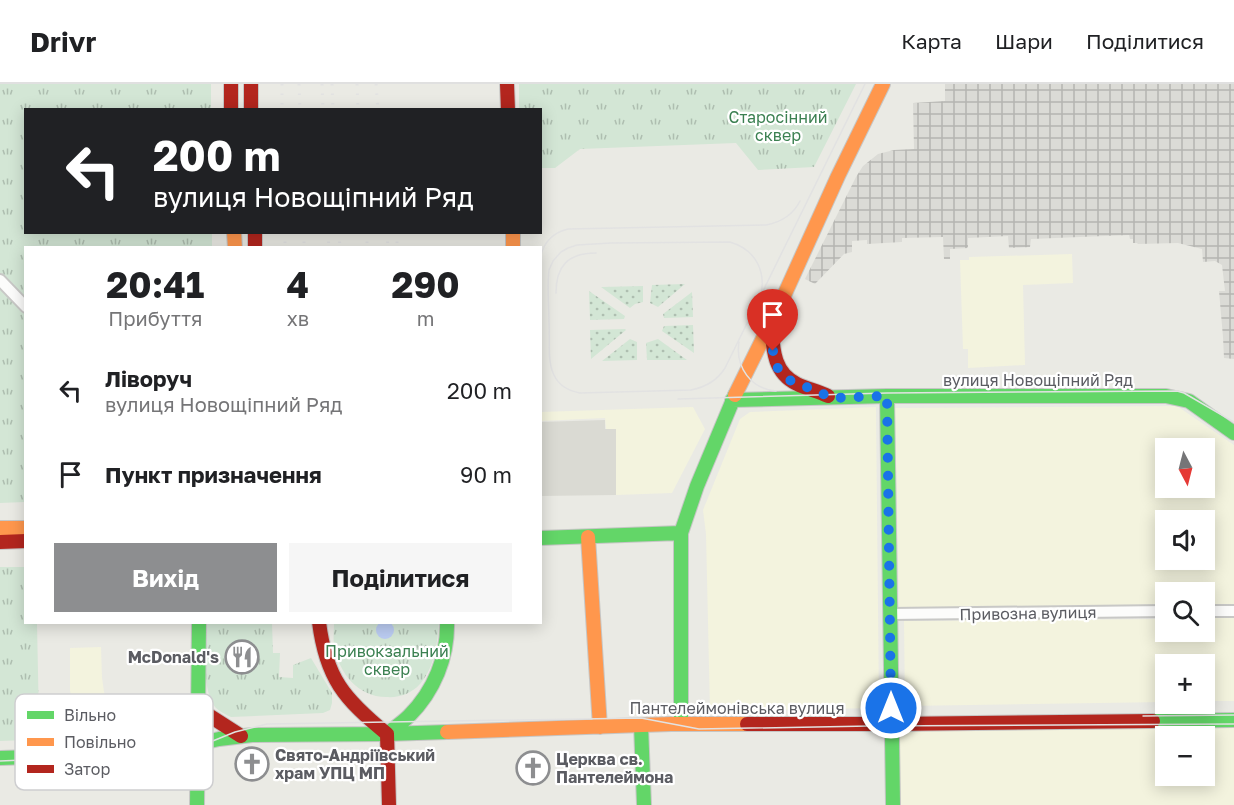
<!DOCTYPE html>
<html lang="uk">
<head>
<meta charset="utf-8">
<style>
	body { margin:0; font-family:"Golos Text",sans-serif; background:#f6f6f6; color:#202124; height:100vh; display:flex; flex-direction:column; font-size:22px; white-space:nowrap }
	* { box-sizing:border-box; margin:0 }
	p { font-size:20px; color:#757577 }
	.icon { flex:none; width:33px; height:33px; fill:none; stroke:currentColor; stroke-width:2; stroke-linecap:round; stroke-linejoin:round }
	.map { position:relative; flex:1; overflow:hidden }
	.details { position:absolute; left:24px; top:162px; width:518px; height:378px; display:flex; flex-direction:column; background:#fff; border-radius:0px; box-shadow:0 3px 15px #0003 }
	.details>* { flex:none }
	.banner { position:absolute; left:24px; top:24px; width:518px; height:126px; border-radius:0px; box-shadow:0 3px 15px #0003; background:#202124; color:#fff; overflow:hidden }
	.needle { width:39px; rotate:173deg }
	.tools { position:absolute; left:1155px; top:354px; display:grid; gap:12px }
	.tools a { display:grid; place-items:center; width:60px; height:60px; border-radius:0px; background:#fff; box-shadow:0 3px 15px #0003; font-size:30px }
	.pin { position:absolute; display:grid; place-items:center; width:51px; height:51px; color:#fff; margin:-62px -26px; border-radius:50% 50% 50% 0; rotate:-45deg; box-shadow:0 0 6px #0007 }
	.pin .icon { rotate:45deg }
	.me { position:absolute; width:66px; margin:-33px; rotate:0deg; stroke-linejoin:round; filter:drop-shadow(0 0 4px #0008) }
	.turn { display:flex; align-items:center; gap:21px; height:126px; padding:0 30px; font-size:27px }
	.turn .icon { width:78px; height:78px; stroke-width:2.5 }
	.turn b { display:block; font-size:42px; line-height:51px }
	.eta { display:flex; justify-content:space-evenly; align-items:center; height:102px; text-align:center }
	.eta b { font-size:36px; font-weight:700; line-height:42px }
	.cta { display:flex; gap:12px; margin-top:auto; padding:12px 30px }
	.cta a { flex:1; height:69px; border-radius:0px; background:#8d8e90; color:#fff; font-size:24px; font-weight:700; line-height:69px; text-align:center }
	.cta a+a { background:#f6f6f6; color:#202124 }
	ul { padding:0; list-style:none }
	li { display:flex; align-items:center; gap:18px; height:84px; padding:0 30px }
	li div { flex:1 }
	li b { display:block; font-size:22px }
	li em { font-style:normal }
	header { display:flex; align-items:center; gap:36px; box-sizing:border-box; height:84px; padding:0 30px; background:#fff; border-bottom:2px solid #e0e0e0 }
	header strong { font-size:28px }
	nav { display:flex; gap:33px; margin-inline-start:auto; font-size:21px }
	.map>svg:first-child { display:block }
	.commercial { fill:#f3f3de; fill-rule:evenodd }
	.industrial { fill:url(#industrial-grid) }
	.education { fill:#dadad3 }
	.grass { fill:url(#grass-dots) }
	.park { fill:url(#park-tufts) }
	.water { fill:#bbccf2 }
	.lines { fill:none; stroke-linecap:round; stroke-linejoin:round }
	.street-casing { stroke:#c8c8c6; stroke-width:14 }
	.fast-casing { stroke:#c6c6c5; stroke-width:16 }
	.slow-casing { stroke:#c6c6c5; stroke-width:16 }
	.jam-casing { stroke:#c6c6c5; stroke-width:16 }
	.street { stroke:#fcfcfb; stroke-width:10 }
	.fast { stroke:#63d668; stroke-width:14 }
	.slow { stroke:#ff974d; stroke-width:14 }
	.jam { stroke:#b3261e; stroke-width:14 }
	.tram { stroke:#e2e2e2; stroke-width:1.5 }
	.rail { stroke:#e2e2e2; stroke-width:3; stroke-dasharray:1.5 8; stroke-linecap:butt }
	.route { stroke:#1a73e8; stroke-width:10; stroke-dasharray:0 18 }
	.labels { text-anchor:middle; stroke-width:4.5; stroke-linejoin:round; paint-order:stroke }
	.park-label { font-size:16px; fill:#3b8051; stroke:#fff }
	.street-label { font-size:16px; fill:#5b5c62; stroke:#fff }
	.poi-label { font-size:16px; font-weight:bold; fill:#5b5c62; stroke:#fff; text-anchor:start }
	.key { fill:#fff; stroke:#ceced0; stroke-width:1.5 }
	.key-label { font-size:16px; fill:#5b5c62 }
</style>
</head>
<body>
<header>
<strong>Drivr</strong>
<nav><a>Карта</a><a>Шари</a><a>Поділитися</a></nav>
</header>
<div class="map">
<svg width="1234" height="721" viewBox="0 0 1234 721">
	<defs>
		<pattern id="industrial-grid" width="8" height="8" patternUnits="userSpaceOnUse" patternTransform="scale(1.5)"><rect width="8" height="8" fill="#dbdbd6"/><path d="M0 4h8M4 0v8" fill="none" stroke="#b5b5b1"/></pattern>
		<pattern id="grass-dots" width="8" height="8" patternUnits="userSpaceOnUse" patternTransform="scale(1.5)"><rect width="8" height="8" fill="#d3e6d5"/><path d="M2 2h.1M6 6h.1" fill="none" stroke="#aebeb0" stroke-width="1.8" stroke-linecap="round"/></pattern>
		<pattern id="park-tufts" width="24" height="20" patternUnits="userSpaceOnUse" patternTransform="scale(1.5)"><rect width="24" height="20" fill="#d3e6d5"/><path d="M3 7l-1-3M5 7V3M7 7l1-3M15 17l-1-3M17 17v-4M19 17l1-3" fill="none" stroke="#aebeb0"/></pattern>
	</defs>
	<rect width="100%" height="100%" fill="#eaeae4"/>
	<path class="commercial" d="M 1072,170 L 1073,199 L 1023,201 L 1025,281 L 968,284 L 968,265 L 963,265 L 960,176 L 969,176 L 969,173 Z
		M 1177,322 L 1234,361 L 1234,524 L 1205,524 L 1204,508 L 1166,508 L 1165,524 L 899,523 L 895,324 ZM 1166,364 L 1204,364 L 1204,404 L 1166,404 ZM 1166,436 L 1204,436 L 1204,476 L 1166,476 Z
		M 693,323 L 705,345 L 672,409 L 616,411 L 616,345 L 606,345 L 605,334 L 540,337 L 540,328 Z
		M 876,323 L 879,624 L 710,627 L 706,450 L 703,426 L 740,335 L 750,328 Z
		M 1205,534 L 1234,534 L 1234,617 L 1205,617 L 1204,580 L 1166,580 L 1165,618 L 905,622 L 904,537 L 1165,535 L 1166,548 L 1204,548 Z
		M 101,563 L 102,594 L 106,621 L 114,621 L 114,669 L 75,670 L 74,621 L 70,607 L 70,564 Z
		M 1234,637 L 1234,721 L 894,721 L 893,641 ZM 1166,652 L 1204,652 L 1204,692 L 1166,692 Z"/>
	<path class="industrial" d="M 945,0 L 1234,0 L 1234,275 L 1224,274 L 1223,253 L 1219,207 L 1225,207 L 1222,181 L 1215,177 L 1203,178 L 1202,165 L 1178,159 L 1138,160 L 1137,159 L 1133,159 L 1133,155 L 1130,155 L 1129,151 L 1031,155 L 1030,163 L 1009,164 L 1008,152 L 968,154 L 968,164 L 950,165 L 950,175 L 944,175 L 943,153 L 902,154 L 902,158 L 867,160 L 867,156 L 852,157 L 852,168 L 844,170 L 815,200 L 805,195 L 856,93 L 863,82 L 878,70 L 894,66 L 914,65 L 913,19 L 945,17 Z"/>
	<path class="education" d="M 605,336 L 605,345 L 616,345 L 616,411 L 540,412 L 540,338 Z"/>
	<path class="grass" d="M 685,200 L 658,223 L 650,219 L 652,201 Z
		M 643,202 L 643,218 L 635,220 L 630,224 L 601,203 Z
		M 589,207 L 625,232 L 624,235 L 590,236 Z
		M 692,208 L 693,233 L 664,234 L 663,230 Z
		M 693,241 L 694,269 L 662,247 L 664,242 Z
		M 625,245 L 626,246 L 591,275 L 590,246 Z
		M 630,255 L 637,258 L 637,276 L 602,277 Z
		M 658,255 L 687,276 L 647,276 L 646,259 Z"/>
	<path class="park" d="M 0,0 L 211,0 L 211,25 L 26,26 L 26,148 L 212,149 L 212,163 L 26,164 L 25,418 L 0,419 Z
		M 519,0 L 856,0 L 814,83 L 758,86 L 736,59 L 580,65 L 555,84 L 540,84 L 540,26 L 519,25 Z
		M 0,483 L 25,483 L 26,538 L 37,539 L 39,637 L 27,637 L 28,656 L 0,657 Z
		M 206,539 L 272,539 L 273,569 L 280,569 L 279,593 L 293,594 L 293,581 L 311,574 L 332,609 L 332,619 L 330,626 L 323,629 L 231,633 C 225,630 220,628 215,623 C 201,605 206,561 206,539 Z
		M 334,539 L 439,539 C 437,560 435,583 420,600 C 411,610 399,614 386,613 C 358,613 339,589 334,562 C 333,555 334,546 334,539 Z"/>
	<path class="water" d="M376 546a9 9 0 1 1 18 0a9 9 0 1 1-18 0Z"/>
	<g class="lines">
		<g class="street-casing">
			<path id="street" d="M 0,196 L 26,223
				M 1204,527 L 1234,527
				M 891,530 L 1166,527"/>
		</g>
		<g class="fast-casing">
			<path id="fast" d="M 887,312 L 893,721
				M 732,316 L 887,312 L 1166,312 L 1189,317 L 1234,349
				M 681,449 L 681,640
				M 540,454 L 681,449 L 697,402 L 735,311
				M 1153,637 L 1234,636
				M 641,641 L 644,721
				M 387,650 C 394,644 402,639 409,632 C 434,607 448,573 447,538
				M 0,674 L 157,669 L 219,655 L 252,651 L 387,650 L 447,648
				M 197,721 L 199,538"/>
		</g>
		<g class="slow-casing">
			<path id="slow" d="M 234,148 L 235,164
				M 513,148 L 513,164
				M 735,311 L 782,216 L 838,92 L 883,0
				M 0,444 L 26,444
				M 588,453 L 600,643
				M 447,648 L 671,640 L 747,640"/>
		</g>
		<g class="jam-casing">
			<path id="jam" d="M 231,0 L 231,26
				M 251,0 L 251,26
				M 507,0 L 508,26
				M 255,148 L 255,164
				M 771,238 C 773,262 772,288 797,300 C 807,305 818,307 828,312
				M 0,458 L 26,457
				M 319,538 C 326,594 344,615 387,650
				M 199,625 L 241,652
				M 747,640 L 892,640 L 1153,637
				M 387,650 L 389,721"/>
		</g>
		<use href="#street" class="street"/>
		<use href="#fast" class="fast"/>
		<use href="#slow" class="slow"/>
		<use href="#jam" class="jam"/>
		<path class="tram" d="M 540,174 C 544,158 552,149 568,145 L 766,141 C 782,138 793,131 800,117
			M 556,209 C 556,182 568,169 596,169
			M 760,215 C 767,189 757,166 730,158 L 611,159 L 577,161 L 568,164 L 561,168 L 553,177 L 549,186 C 547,203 549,221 549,239 C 550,254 547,278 554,291 C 559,302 569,307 580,309 L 691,306 C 706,303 717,297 725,284 L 865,0
			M 739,258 C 735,283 751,305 776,307
			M 678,315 L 887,309 L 1177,307 L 1184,309 L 1234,338
			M 1143,632 L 1234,631
			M 0,677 L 183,669 L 235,648 L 267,640 L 641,634 L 699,645 L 870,642 L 1234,640"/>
		<path class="rail" d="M 282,0 L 282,26
			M 299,0 L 300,26
			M 322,0 L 323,26
			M 332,0 L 333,26
			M 357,0 L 358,26
			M 376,0 L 378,26
			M 285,148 L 285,164
			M 304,148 L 304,164
			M 328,148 L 329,164
			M 339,148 L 340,164
			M 367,148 L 367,164
			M 387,148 L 388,164
			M 397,148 L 397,164"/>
	</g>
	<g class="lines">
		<path class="route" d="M 773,267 L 776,282 L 786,294 L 793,298 L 817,307 L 831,314 L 887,312 L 891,624"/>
	</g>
	<defs>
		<g id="restaurant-ring" transform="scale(1.725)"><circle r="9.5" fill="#fff" stroke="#8d8e90" stroke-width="1.5"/><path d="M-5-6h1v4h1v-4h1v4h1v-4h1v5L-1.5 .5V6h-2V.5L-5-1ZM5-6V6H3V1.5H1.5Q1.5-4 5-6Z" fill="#8d8e90"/></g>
		<g id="church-ring" transform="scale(1.725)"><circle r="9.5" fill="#fff" stroke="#8d8e90" stroke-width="1.5"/><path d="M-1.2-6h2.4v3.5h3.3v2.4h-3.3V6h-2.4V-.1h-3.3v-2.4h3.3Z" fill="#8d8e90"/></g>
	</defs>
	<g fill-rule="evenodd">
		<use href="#restaurant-ring" x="242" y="573"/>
		<use href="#church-ring" x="252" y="680"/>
		<use href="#church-ring" x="533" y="684"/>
	</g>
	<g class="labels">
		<g class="park-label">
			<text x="778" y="39">Старосінний<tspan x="778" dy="18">сквер</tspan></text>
			<text x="387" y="573">Привокзальний<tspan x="387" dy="18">сквер</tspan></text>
		</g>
		<g class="street-label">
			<text x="1038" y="302">вулиця Новощіпний Ряд</text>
			<text transform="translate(1028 529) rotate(-1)" y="6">Привозна вулиця</text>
			<text x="737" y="630">Пантелеймонівська вулиця</text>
		</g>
		<g class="poi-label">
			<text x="219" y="579" text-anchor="end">McDonald's</text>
			<text x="275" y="677">Свято-Андріївський<tspan x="275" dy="18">храм УПЦ МП</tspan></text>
			<text x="556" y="681">Церква св.<tspan x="556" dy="18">Пантелеймона</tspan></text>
		</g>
	</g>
	<rect x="15" y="610" width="198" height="96" rx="9" class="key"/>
	<rect x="27" y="627" width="27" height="8" fill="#63d668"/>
	<rect x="27" y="654" width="27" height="8" fill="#ff974d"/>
	<rect x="27" y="681" width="27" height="8" fill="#b3261e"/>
	<g class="key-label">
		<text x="64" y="637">Вільно</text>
		<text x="64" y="664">Повільно</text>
		<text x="64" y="691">Затор</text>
	</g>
</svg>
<div class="tools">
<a><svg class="needle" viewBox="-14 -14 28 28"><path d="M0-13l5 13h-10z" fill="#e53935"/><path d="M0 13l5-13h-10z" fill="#757577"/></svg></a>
<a><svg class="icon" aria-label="sound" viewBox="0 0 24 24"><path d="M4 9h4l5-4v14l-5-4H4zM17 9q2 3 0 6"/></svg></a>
<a><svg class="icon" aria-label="search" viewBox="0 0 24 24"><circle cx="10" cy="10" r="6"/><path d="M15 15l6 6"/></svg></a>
<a>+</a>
<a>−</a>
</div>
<div class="pin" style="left:773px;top:267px;background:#d93025"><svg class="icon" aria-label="arrive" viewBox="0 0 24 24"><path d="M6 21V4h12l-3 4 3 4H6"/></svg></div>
<svg class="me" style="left:891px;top:624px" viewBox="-20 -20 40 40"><circle r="17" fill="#1a73e8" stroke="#fff" stroke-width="3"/><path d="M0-11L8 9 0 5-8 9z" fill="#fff"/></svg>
<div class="banner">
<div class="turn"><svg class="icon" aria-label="left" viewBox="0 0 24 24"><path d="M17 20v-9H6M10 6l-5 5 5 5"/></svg><div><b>200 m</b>вулиця Новощіпний Ряд</div></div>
</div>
<section class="details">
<div class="eta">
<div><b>20:41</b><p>Прибуття</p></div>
<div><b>4</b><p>хв</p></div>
<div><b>290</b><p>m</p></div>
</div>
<ul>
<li><svg class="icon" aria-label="left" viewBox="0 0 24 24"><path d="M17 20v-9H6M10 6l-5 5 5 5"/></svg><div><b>Ліворуч</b><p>вулиця Новощіпний Ряд</p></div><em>200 m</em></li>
<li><svg class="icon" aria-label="arrive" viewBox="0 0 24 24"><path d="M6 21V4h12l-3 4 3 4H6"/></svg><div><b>Пункт призначення</b></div><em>90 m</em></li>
</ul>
<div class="cta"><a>Вихід</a><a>Поділитися</a></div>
</section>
</div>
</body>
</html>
